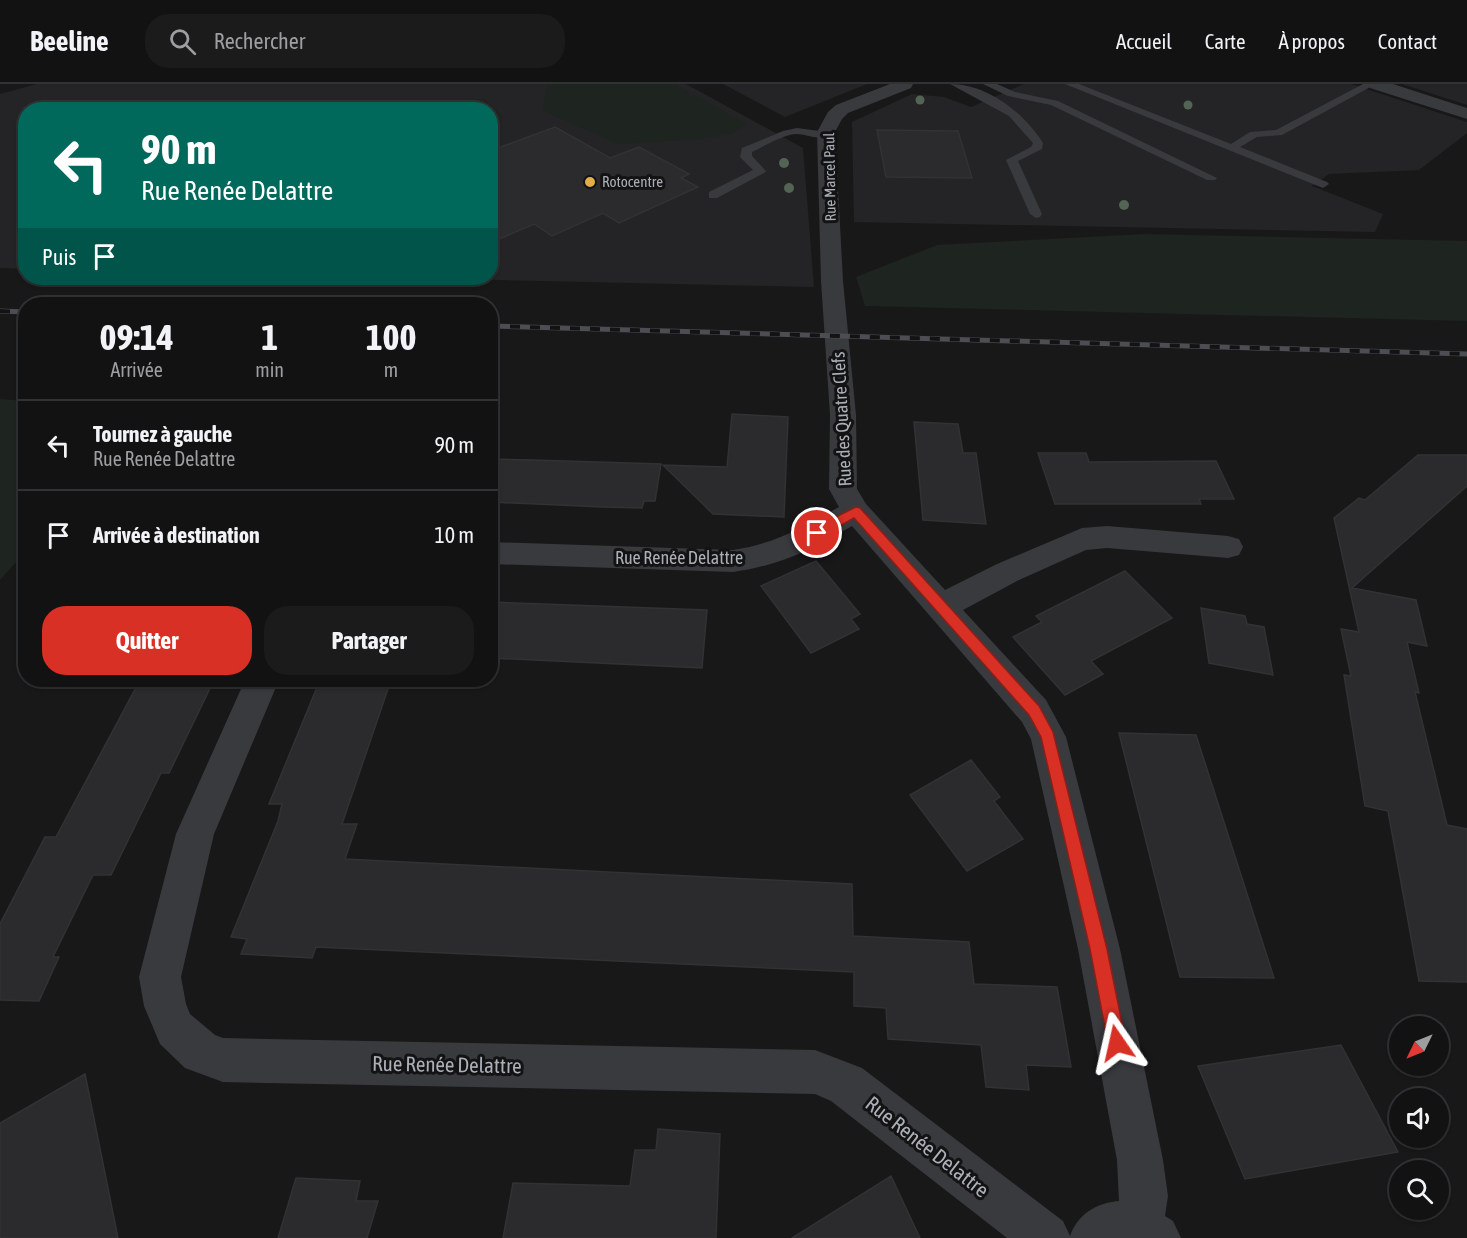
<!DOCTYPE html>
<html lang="fr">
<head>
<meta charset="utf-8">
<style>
	body { margin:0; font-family:"Asap Condensed",sans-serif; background:#1b1b1c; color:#f1f3f6; height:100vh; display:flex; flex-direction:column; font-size:22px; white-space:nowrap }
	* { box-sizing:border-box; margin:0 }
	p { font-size:20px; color:#9c9ea0 }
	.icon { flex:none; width:33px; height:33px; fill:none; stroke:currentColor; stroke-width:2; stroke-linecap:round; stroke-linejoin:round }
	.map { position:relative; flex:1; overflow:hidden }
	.sheet { position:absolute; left:18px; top:213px; width:480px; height:390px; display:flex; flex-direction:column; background:#121213; border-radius:24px; box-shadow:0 2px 4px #0004,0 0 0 2px #313233 }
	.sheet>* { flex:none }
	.guide { position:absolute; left:18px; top:18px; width:480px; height:183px; border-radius:24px; box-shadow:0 2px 4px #0004,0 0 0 2px #313233; background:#00695c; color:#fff; overflow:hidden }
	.needle { width:39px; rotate:227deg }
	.controls { position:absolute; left:1389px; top:932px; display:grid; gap:12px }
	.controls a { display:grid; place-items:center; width:60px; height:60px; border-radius:50%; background:#121213; box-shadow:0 2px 4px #0004,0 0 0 2px #313233; font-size:30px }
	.pin { position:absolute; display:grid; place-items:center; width:51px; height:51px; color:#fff; margin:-26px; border:3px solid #fff; border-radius:50%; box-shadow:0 2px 6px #0007 }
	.me { position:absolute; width:66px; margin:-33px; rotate:349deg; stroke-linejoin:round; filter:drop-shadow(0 0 4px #0008) }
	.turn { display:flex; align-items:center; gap:21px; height:126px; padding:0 24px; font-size:27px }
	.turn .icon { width:78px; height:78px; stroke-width:2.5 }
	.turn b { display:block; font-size:42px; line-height:51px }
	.then { display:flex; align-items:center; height:57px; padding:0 24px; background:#0003; gap:12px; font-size:22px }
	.eta { display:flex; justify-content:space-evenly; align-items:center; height:102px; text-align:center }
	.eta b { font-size:36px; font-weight:700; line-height:42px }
	.cta { display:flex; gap:12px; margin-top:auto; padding:12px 24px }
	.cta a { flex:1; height:69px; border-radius:24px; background:#d93025; color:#fff; font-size:24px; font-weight:700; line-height:69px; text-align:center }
	.cta a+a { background:#1b1b1c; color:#f1f3f6 }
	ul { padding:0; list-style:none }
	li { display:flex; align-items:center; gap:18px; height:90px; padding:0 24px; border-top:2px solid #313233 }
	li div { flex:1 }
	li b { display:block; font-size:22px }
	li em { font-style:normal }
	header { display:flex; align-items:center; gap:36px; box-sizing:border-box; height:84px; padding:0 30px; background:#121213; border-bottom:2px solid #313233 }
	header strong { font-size:28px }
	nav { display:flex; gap:33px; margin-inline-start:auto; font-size:21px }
	.search { width:420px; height:54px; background:#1b1b1c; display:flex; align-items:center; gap:15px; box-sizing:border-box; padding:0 21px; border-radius:24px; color:#9c9ea0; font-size:22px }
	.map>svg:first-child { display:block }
	.built { fill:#242426 }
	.green { fill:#1e241f }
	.building { fill:#2b2b2d; stroke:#323235; stroke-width:1.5 }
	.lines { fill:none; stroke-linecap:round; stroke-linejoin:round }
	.lane { fill:#393a3e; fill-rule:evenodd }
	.street { fill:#393a3e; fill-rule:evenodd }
	.rail-casing { stroke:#4c4e53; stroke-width:5 }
	.rail { stroke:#131314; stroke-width:4; stroke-dasharray:10; stroke-linecap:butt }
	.tree { fill:#536354 }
	.route { fill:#d93025; stroke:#8d1f18; stroke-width:1.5 }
	.poi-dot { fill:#e2ae46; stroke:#131314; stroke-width:2 }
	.labels { text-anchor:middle; stroke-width:6; stroke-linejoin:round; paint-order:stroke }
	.far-street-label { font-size:15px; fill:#abafb8; stroke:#131314 }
	.far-poi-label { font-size:15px; fill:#abafb8; stroke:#131314; text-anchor:start }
	.street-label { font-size:18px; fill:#abafb8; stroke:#131314 }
	.near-street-label { font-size:21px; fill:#abafb8; stroke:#131314 }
</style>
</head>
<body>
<header>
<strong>Beeline</strong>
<div class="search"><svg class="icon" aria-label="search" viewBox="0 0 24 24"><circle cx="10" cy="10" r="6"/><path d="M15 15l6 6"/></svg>Rechercher</div>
<nav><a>Accueil</a><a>Carte</a><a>À propos</a><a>Contact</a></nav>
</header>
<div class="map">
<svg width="1467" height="1154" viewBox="0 0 1467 1154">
	<rect width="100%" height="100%" fill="#181819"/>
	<path class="built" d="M 37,0 L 686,0 L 803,64 L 814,203 L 409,194 L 490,194 L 490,26 L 26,26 L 25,185 L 0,184 L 0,10 Z
		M 723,0 L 867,0 L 785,33 Z
		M 1024,0 L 1351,0 L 1467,38 L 1467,49 L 1419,86 L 1329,90 L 1312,102 L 1383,130 L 1375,148 L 854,138 L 852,38 L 912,10 L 944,13 L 971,23 Z
		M 1402,0 L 1467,0 L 1467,21 Z"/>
	<path class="green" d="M 548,0 L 675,0 L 747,40 L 731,50 L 701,55 L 618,60 L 542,26 Z
		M 483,14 L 503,33 L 494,56 L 491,58 L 490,26 L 448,25 Z
		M 1145,150 L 1467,157 L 1467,237 L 865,222 L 856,193 L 937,161 Z
		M 0,315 L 26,317 L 25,468 L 0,496 Z"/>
	<path class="building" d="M 555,43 L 610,74 L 639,63 L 689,90 L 681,94 L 698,103 L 619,139 L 603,129 L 552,152 L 534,140 L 490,159 L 490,67 Z
		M 877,46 L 958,47 L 972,94 L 886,93 Z
		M 732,330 L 788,333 L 784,433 L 713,430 L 663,381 L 727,383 Z
		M 914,338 L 958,340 L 963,369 L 976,369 L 986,440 L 923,436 Z
		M 1038,369 L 1086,369 L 1089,378 L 1216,377 L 1234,415 L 1199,415 L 1201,420 L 1055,420 Z
		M 1418,371 L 1467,371 L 1467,402 L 1352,504 L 1416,516 L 1427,562 L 1407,558 L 1419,609 L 1415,608 L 1447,741 L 1467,745 L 1467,898 L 1419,897 L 1388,727 L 1365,722 L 1344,591 L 1351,592 L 1341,545 L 1359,548 L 1334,434 L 1359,414 L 1365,416 Z
		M 490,375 L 532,376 L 661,380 L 655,417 L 644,417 L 642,424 L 603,423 L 490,418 Z
		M 816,477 L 860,530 L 851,535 L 859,545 L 811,569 L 761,502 Z
		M 1125,487 L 1172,534 L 1091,577 L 1103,590 L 1065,611 L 1013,553 L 1042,538 L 1036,532 Z
		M 490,518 L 707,526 L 702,584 L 490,574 Z
		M 1201,524 L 1245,532 L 1247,540 L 1264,543 L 1273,591 L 1209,579 Z
		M 140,596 L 214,596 L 169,689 L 161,689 L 111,791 L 93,791 L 53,873 L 59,873 L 39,917 L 0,916 L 0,840 L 45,753 L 56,753 Z
		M 320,596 L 391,596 L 342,740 L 357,740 L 345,775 L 852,800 L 853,852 L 969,858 L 974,900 L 1057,903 L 1071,983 L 1026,981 L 1029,1006 L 986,1003 L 981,961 L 888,955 L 886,924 L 854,922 L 854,888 L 316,863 L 312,874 L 241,870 L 247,855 L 231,853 L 278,737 L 282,720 L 269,720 Z
		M 1119,649 L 1196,651 L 1274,894 L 1180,893 Z
		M 971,676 L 1000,713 L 994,717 L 1023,755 L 967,787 L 910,711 Z
		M 1341,961 L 1398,1068 L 1245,1095 L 1198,982 Z
		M 85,990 L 118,1154 L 0,1154 L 0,1039 Z
		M 658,1045 L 720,1050 L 716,1154 L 503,1154 L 513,1099 L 630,1102 L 635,1066 L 656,1066 Z
		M 891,1092 L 920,1154 L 792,1154 Z
		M 296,1094 L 360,1097 L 356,1117 L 378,1117 L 367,1154 L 278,1154 Z"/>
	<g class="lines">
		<path class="lane" d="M 950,0 C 988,0 1024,29 1043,59 L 1042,65 L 1018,77 L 1042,130 L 1040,133 L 1036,134 L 1030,130 L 1006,76 L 1031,63 L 1033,59 L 1009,32 Z
			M 983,0 L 997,0 L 1015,8 L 1058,17 L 1217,94 L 1215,96 L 1207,96 L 1051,21 L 1008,12 Z
			M 1065,0 L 1079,0 L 1231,60 L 1250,48 L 1276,46 L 1363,0 L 1376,0 L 1282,51 L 1257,53 L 1240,63 L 1327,98 L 1329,100 L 1323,104 Z
			M 797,44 L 827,48 L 832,51 C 823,58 807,50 796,50 C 782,51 765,62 752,68 L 752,72 L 766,87 L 764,89 L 717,114 L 709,114 L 709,108 L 753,86 L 740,73 L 742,64 L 783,47 Z"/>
		<path class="street" d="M 890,0 L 913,0 L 911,4 L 848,29 L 842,35 L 835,48 L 843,197 L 856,331 L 857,405 L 866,420 L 945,506 L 997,480 L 1082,444 L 1107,442 L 1228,452 L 1239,455 L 1243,463 L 1239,471 L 1228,474 L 1107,464 L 1086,466 L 1019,496 L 963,526 L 1046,616 L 1066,653 L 1120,865 L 1163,1076 L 1168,1112 L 1165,1132 L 1173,1137 L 1181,1154 L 1007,1154 L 831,1017 L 815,1010 L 223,998 L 185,984 L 160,960 L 144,922 L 139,893 L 176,750 L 245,596 L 279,596 L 214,750 L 181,893 L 186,920 L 190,930 L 215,951 L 223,954 L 815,966 L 862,984 L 1063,1137 L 1070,1152 C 1078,1130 1096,1119 1119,1117 L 1117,1076 L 1078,865 L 1031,655 L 1022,638 L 852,442 C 810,466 782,481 733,488 L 490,480 L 490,458 L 733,466 C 778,459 800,444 839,423 L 829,405 L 830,331 L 821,197 L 817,48 L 828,28 L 836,21 Z
			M 1368,0 L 1393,0 L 1467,24 L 1467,35 L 1370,4 Z"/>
		<g class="rail-casing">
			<path id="rail" d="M 0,227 L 26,228
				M 490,242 L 1467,270"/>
		</g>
		<use href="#rail" class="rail"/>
	</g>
	<g class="tree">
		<circle cx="920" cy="16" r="4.5"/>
		<circle cx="1188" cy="21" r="4.5"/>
		<circle cx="784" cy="79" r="5"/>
		<circle cx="789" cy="104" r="5"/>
		<circle cx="1124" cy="121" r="5"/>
	</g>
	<path class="route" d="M 856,423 L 860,424 L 1039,622 L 1053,648 L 1107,865 L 1126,959 L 1123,965 L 1117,968 L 1111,965 L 1108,959 L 1090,865 L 1041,653 L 1029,631 L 854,434 L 821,452 L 812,452 L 812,445 Z"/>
	<circle class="poi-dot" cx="590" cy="98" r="6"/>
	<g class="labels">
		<g class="far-street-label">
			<text transform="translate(830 93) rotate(-91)" y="5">Rue Marcel Paul</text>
		</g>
		<g class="far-poi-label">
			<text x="602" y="103">Rotocentre</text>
		</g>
		<g class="street-label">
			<text transform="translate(842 335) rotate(-93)" y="6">Rue des Quatre Clefs</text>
			<text x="679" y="480">Rue Renée Delattre</text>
		</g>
		<g class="near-street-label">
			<text transform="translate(447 981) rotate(1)" y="7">Rue Renée Delattre</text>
			<text transform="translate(927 1063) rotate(38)" y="7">Rue Renée Delattre</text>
		</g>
	</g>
</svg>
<div class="controls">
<a><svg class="needle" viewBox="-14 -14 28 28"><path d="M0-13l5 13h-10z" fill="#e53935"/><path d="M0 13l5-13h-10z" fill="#9c9ea0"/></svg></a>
<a><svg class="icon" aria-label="sound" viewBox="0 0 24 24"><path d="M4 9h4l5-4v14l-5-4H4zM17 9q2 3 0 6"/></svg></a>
<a><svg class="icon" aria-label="search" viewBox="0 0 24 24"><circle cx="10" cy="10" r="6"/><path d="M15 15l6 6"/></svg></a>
</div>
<div class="pin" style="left:817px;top:449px;background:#d93025"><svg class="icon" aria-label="arrive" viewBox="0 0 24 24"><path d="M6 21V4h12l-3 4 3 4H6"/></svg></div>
<svg class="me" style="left:1117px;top:959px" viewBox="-20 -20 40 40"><path d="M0-17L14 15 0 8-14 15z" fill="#d93025" stroke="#fff" stroke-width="4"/></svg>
<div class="guide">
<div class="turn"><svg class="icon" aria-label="left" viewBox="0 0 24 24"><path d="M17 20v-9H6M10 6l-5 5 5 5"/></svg><div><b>90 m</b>Rue Renée Delattre</div></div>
<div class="then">Puis<svg class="icon" aria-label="arrive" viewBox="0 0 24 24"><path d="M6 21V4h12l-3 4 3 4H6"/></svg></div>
</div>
<section class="sheet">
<div class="eta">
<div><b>09:14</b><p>Arrivée</p></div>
<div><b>1</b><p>min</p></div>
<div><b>100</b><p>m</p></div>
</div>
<ul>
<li><svg class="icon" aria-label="left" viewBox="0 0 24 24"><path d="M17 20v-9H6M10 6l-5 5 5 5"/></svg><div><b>Tournez à gauche</b><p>Rue Renée Delattre</p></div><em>90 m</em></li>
<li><svg class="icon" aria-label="arrive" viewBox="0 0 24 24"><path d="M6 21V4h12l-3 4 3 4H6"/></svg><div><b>Arrivée à destination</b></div><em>10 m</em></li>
</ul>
<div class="cta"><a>Quitter</a><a>Partager</a></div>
</section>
</div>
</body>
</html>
